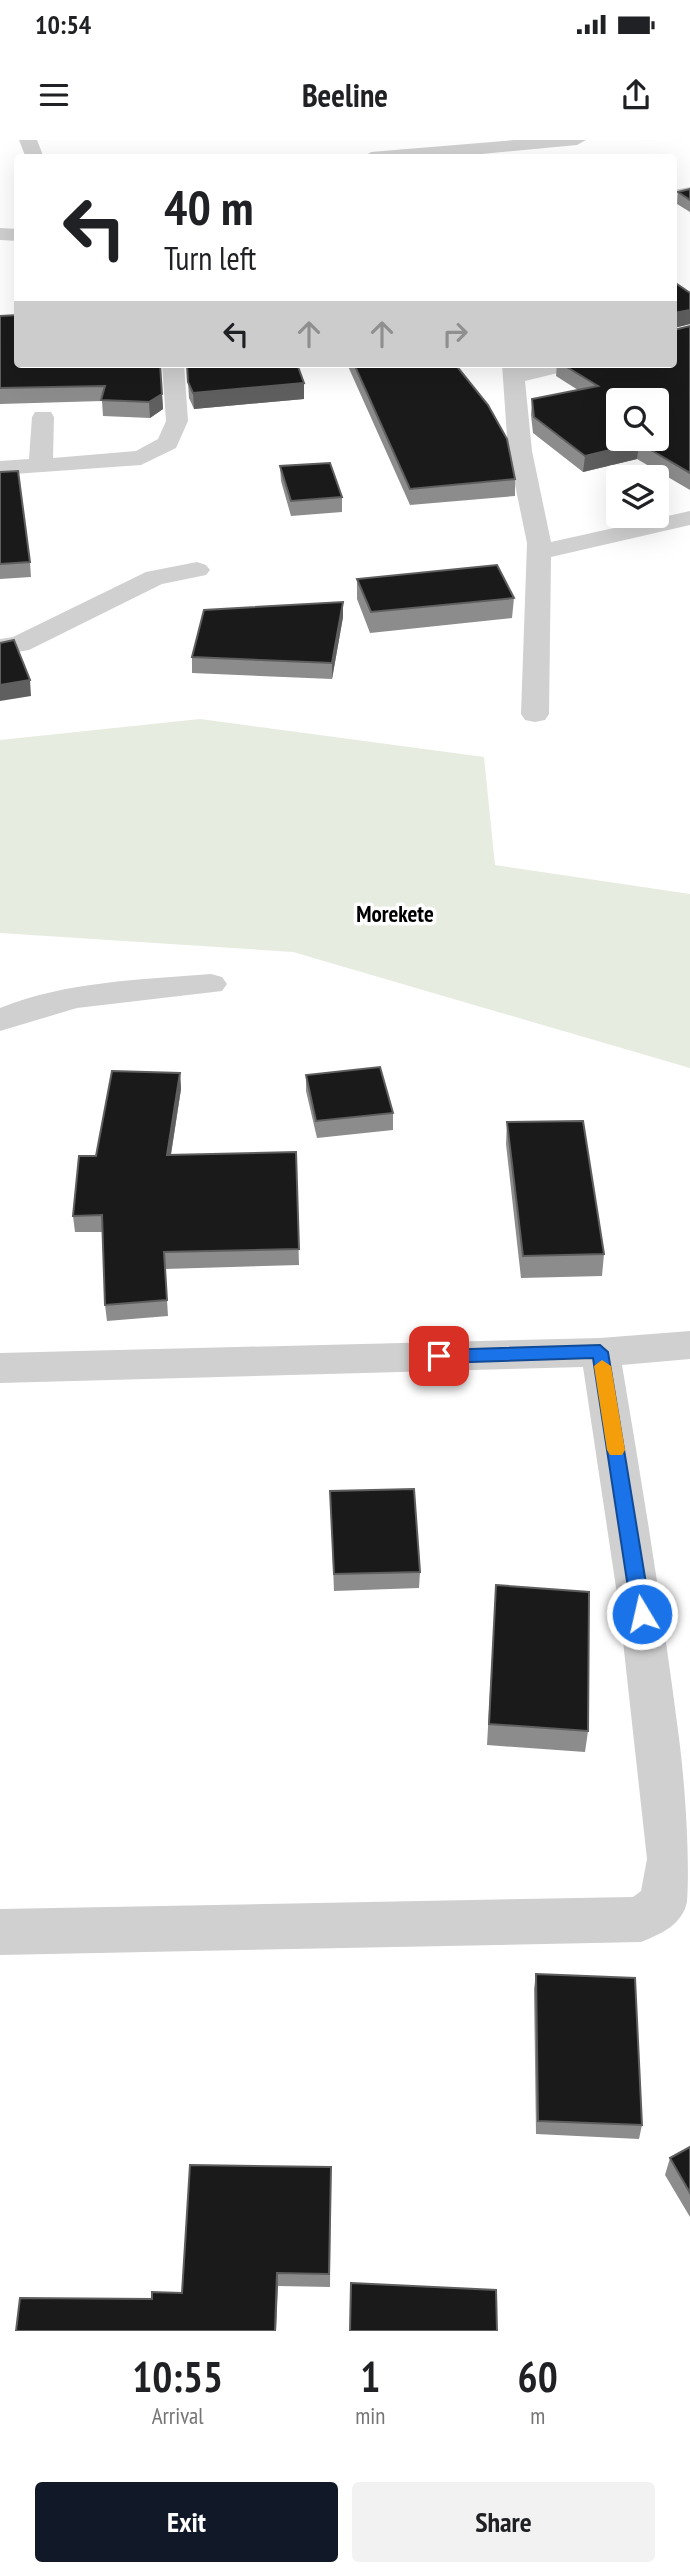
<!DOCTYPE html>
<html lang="en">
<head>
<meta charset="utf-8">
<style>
	body { margin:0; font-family:"PT Sans Narrow",sans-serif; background:#f2f2f2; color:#202124; height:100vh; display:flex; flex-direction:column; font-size:26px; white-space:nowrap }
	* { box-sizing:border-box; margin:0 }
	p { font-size:23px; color:#757577 }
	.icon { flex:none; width:38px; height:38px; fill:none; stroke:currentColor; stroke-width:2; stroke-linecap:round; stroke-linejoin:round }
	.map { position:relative; height:2191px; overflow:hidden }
	.panel { display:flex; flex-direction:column; background:#fff; flex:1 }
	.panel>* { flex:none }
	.guide { position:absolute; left:14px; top:14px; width:663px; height:214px; border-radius:7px; box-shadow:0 7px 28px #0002; background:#fff; color:#202124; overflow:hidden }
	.fabs { position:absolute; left:606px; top:248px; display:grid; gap:14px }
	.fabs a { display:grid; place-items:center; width:63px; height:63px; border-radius:7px; background:#fff; box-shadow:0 7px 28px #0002; font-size:35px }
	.pin { position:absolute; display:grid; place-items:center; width:60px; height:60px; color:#fff; margin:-30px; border-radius:14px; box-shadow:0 4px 10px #0006 }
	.me { position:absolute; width:77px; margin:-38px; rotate:351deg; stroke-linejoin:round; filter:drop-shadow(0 0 5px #0008) }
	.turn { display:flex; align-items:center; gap:24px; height:147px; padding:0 35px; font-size:32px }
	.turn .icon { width:91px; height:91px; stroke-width:2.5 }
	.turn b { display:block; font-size:49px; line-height:60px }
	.lanes { display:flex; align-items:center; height:66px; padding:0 35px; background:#0003; justify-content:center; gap:35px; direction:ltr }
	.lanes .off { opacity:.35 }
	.eta { display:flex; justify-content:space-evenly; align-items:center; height:119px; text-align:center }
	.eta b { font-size:42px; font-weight:600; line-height:49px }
	.primary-button { display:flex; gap:14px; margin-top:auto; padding:14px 35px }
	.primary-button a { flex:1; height:80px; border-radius:7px; background:#111827; color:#fff; font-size:28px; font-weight:600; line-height:80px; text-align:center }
	.primary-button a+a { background:#f2f2f2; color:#202124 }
	.status { display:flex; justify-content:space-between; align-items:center; height:49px; padding:0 35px; background:#fff; direction:ltr }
	.status svg { height:19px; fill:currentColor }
	header { display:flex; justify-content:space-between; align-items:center; height:91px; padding:0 35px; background:#fff; font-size:32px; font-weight:600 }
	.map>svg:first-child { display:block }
	.green { fill:#e6ecdf }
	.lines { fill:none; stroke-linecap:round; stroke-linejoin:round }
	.minor { fill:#d0d0d0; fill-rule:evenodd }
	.wall { fill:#8c8c8c }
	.shaded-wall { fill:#5f5f5f }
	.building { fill:#1a1a1a; stroke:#5f5f5f; stroke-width:2; fill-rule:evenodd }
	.route { fill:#1a73e8; stroke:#114b97; stroke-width:2 }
	.slow { fill:#f59e0b }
	.labels { text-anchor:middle; stroke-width:7; stroke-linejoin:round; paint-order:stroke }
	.quarter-label { font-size:23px; font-weight:bold; fill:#000; stroke:#fff }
</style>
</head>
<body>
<div class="status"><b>10:54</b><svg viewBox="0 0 49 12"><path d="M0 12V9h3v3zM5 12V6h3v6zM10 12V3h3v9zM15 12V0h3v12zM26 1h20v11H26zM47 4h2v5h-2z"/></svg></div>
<header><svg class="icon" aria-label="menu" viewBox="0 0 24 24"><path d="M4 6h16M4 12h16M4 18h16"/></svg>Beeline<svg class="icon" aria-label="share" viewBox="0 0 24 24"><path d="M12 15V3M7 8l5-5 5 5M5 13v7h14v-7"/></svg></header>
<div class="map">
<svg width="690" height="2191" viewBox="0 0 690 2191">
	<rect width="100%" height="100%" fill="#fff"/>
	<path class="green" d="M 200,579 L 484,617 L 495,725 L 690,754 L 690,928 L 293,812 L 0,793 L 0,600 Z"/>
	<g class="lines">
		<path class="minor" d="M 19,0 L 37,0 L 44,18 L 26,18 Z
			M 515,0 L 586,0 L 577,5 L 440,18 L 362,18 L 371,12 Z
			M 690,47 L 690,59 L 674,62 L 674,50 Z
			M 0,88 L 18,89 L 18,101 L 0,100 Z
			M 162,224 L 184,224 L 188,281 L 176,308 L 141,325 L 0,335 L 0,321 L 29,319 L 32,277 L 35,272 L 51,272 L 54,277 L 53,318 L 136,311 L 158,299 L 166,281 Z
			M 502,224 L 524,224 L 524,228 L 540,224 L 577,224 L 574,229 L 525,241 L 532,311 L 551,402 L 690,371 L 690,385 L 551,417 L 549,574 L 545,580 L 535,582 L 525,580 L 521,574 L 527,403 L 508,311 Z
			M 197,422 L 206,425 L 210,430 L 206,435 L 162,444 L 29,510 L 0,515 L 0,499 L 13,497 L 146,432 Z
			M 211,834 L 222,837 L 227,844 L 222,851 L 77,868 L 0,891 L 0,868 C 67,841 140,840 211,834 Z
			M 690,1191 L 690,1219 L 622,1225 C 643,1349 663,1473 679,1598 C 685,1644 690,1718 687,1762 C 682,1785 661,1794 641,1802 L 0,1815 L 0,1769 L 633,1757 L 641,1751 L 647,1719 L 620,1474 L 583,1227 L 0,1243 L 0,1213 L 600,1198 Z"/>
	</g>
	<path class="wall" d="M 690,49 L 690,72 L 677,64 L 678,52 Z
		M 674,142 L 690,153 L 690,184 L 674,188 L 674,190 L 690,186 L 690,350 L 637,319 L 583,332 L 533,293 L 531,275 L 532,259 L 578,250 L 556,236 L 557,224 L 674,224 Z
		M 0,176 L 160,224 L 163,269 L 150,278 L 103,276 L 102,261 L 0,264 Z
		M 187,224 L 304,243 L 304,259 L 194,269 L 189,258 Z
		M 347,224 L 455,224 L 515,339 L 515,356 L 410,365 Z
		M 280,326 L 342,357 L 342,372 L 291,376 L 281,341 Z
		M 0,332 L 30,422 L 31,437 L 0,439 Z
		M 357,439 L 514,458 L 512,478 L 370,493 L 357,459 Z
		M 343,477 L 332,539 L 192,533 L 192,517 Z
		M 180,933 L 181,949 L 171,1015 L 296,1012 L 299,1125 L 165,1129 L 168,1176 L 107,1181 L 105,1165 L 102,1092 L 75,1092 L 73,1076 L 96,1016 Z
		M 306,935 L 393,973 L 393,990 L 317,998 L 306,951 Z
		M 507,982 L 604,1114 L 602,1136 L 521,1138 L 506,1004 Z
		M 330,1351 L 420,1432 L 419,1448 L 334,1451 Z
		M 496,1445 L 588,1591 L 585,1612 L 487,1605 Z
		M 536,1834 L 642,1985 L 639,1999 L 536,1994 L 534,1849 Z
		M 690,2007 L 690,2077 L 665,2035 L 670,2018 Z
		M 331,2027 L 330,2147 L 278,2146 L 152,2159 L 182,2153 Z"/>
	<path class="shaded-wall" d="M 690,170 L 690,184 L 674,188 L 674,173 Z
		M 160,224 L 163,269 L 150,278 L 149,262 Z
		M 304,243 L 304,259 L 194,269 L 193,253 Z
		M 639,303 L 637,319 L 583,332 L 585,316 Z
		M 343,462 L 343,477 L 332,539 L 332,523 Z
		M 30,540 L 31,556 L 0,561 L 0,545 Z
		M 180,933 L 181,949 L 168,1032 L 167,1015 Z
		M 277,2133 L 278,2146 L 276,2191 L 275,2191 Z"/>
	<path class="building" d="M 690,49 L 690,60 L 678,52 Z
		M 674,142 L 690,153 L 690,170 L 674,173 Z
		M 18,175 L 18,224 L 160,224 L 162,254 L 149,262 L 101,260 L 105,246 L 0,248 L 0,176 Z
		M 674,180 L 674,190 L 690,186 L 690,333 L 639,303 L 585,316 L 534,277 L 532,259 L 598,246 L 562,224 L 674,224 ZM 618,261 L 656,261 L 656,299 L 618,299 Z
		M 187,224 L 297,224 L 304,243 L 193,253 L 188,242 Z
		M 354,224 L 455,224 L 488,265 L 507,299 L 515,339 L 410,349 Z
		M 330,323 L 342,357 L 291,361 L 280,326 Z
		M 18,331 L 30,422 L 0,424 L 0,332 Z
		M 497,425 L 514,458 L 371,472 L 357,439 Z
		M 343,462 L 332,523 L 192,517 L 204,470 Z
		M 14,500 L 30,540 L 0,545 L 0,503 Z
		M 380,927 L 393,973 L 316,981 L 306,935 Z
		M 112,931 L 180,933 L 167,1015 L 296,1012 L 299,1109 L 164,1112 L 167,1160 L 105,1165 L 102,1075 L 73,1076 L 79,1016 L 96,1016 Z
		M 583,981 L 604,1114 L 523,1116 L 507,982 Z
		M 414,1349 L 420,1432 L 334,1434 L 330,1351 Z
		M 496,1445 L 589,1452 L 588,1591 L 489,1584 Z
		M 536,1834 L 635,1838 L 642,1985 L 538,1981 Z
		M 690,2007 L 690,2053 L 670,2018 Z
		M 190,2025 L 331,2027 L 329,2134 L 277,2133 L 275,2191 L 16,2191 L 20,2158 L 152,2159 L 152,2152 L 182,2153 Z
		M 351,2143 L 496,2150 L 497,2191 L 350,2191 Z"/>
	<path class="route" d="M 600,1205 L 608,1212 L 651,1474 L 648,1479 L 642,1482 L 635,1479 L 632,1474 L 593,1218 L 439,1223 L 431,1216 L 439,1210 Z"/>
	<path class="slow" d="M 602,1220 L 611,1226 L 625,1310 L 622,1315 L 610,1315 L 607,1310 L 594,1226 Z"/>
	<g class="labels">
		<g class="quarter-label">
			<text x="395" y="782">Morekete</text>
		</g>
	</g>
</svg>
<div class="fabs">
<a><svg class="icon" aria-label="search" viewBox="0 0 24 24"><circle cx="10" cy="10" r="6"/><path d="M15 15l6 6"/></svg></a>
<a><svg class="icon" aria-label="layers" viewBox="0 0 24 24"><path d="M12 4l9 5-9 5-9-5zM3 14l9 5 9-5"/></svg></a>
</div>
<div class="pin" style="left:439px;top:1216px;background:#d93025"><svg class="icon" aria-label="arrive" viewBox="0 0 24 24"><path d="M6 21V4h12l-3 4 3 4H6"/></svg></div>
<svg class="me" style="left:642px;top:1474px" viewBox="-20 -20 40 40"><circle r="17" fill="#1a73e8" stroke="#fff" stroke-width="3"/><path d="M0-11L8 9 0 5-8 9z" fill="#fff"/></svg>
<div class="guide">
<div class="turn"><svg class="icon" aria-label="left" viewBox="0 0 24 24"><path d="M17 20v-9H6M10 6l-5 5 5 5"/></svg><div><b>40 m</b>Turn left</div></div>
<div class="lanes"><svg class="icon" aria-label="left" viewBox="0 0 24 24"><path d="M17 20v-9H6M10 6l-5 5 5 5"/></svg><svg class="icon off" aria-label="ahead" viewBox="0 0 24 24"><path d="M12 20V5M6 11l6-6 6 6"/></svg><svg class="icon off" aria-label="ahead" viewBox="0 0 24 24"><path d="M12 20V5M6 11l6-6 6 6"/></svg><svg class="icon off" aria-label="right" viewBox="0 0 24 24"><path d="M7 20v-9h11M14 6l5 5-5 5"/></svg></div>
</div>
</div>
<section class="panel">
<div class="eta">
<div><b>10:55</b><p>Arrival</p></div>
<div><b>1</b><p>min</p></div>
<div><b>60</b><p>m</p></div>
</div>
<div class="primary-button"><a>Exit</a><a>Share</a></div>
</section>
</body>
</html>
